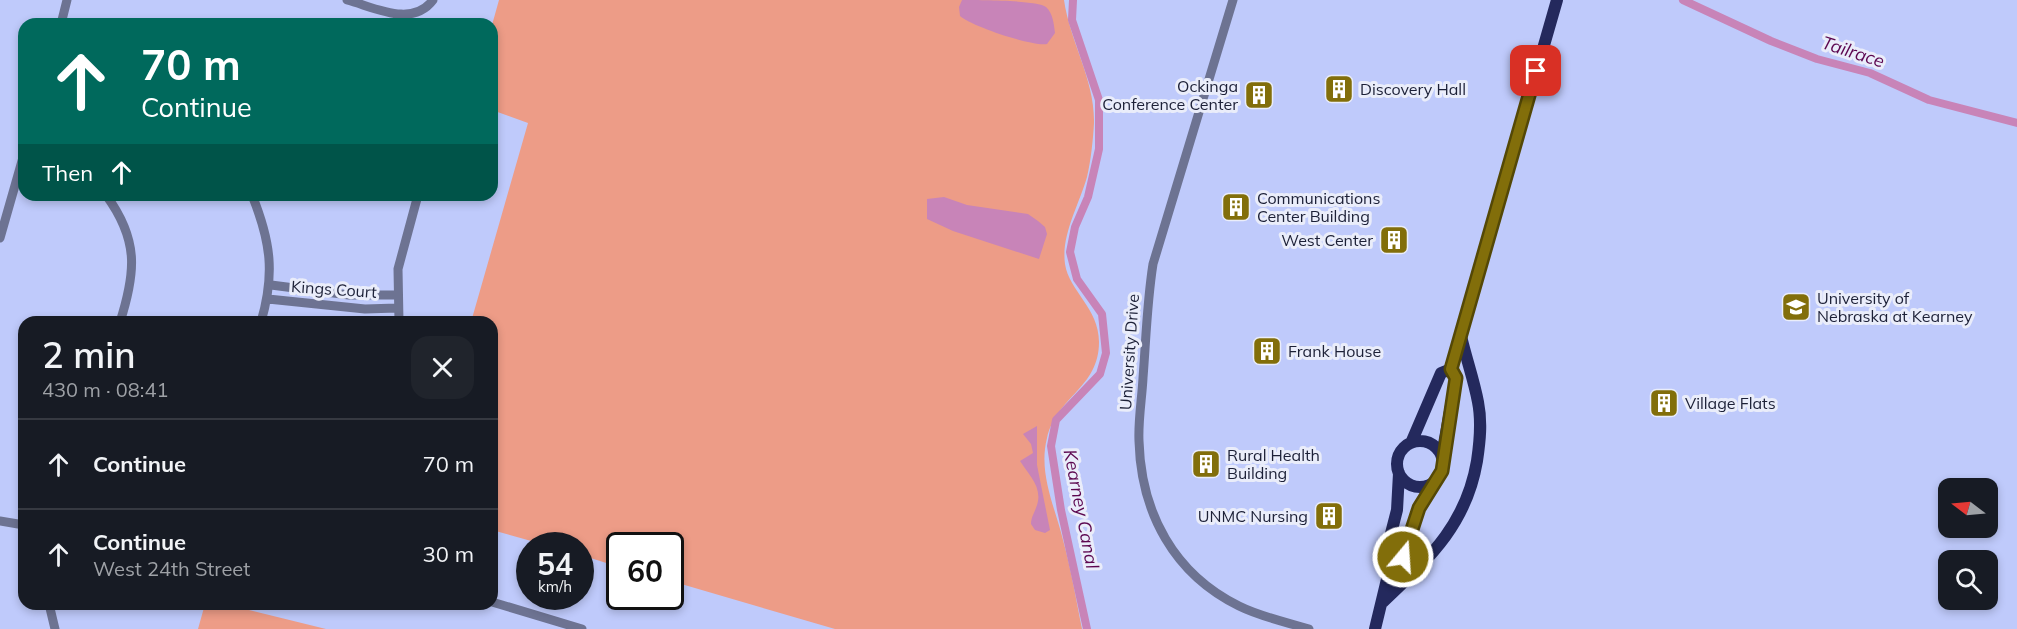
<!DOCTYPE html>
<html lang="en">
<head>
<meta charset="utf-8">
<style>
	body { margin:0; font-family:Mulish,sans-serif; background:#20242c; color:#f1f3f6; height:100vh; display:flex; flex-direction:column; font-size:22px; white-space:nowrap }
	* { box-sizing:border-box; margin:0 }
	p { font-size:20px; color:#9ea1a6 }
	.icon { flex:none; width:33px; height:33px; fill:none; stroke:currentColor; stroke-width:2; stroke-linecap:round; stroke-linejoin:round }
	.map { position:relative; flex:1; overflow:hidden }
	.panel { position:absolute; left:18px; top:316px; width:480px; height:294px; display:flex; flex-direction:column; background:#171b24; border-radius:18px; box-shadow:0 3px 9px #0003 }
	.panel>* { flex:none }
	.hud { position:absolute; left:18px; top:18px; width:480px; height:183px; border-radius:18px; box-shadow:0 3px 9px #0003; background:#00695c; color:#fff; overflow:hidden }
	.needle { width:39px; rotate:286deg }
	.fabs { position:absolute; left:1938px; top:478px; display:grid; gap:12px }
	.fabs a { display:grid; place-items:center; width:60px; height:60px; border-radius:12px; background:#171b24; box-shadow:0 3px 9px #0003; font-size:30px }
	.speed { position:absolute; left:516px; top:532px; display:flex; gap:12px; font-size:30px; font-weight:700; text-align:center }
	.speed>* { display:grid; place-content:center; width:78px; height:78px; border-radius:50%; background:#171b24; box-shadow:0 3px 9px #0003; line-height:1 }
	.speed small { font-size:15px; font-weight:400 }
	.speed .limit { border:3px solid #111; border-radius:9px; background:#fff; color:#111 }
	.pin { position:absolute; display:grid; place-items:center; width:51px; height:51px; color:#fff; margin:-26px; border-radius:12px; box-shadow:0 3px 9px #0006 }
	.me { position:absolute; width:66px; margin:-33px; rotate:18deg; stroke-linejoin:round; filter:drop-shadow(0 0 4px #0008) }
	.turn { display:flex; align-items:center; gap:21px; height:126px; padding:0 24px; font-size:27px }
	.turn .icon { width:78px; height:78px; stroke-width:2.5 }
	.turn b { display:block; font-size:42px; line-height:51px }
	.then { display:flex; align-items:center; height:57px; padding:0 24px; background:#0003; gap:12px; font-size:22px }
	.round { display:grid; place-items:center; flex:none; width:63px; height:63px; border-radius:18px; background:#20242c }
	.headline { display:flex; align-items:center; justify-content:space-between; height:102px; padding:0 24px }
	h1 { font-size:36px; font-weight:600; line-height:45px }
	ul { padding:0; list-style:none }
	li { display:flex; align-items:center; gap:18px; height:90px; padding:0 24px; border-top:2px solid #363941 }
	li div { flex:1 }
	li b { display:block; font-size:22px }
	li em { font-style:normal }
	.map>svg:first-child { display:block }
	.green { fill:#ed9c87 }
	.water { fill:#c884b8 }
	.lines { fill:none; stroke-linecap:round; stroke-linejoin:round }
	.canal { stroke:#c884b8; stroke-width:8 }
	.minor { stroke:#6d7392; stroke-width:9 }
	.major { stroke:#24295d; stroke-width:12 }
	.route-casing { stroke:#544806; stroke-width:15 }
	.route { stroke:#826e0a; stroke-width:10 }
	.labels { text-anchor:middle; stroke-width:6; stroke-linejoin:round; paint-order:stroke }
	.poi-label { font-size:16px; fill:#1c2037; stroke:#eaedfa; text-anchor:start }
	.street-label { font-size:16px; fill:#1c2037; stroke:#eaedfa }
	.water-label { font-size:18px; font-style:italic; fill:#5c0750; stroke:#eaedfa }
</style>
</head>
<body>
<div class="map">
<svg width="2017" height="629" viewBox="0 0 2017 629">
	<rect width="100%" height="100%" fill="#bfcafb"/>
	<path class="green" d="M 499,0 L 1064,0 C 1070,42 1095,80 1094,123 C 1093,140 1091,160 1087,177 C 1079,205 1061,235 1065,264 C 1069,291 1099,308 1099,342 C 1099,388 1057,396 1047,438 C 1038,473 1055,507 1063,540 C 1071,569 1076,599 1082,629 L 835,629 L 671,581 L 670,546 L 620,546 L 619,567 L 581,555 L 580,546 L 549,546 L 492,530 L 492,322 L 471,322 L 528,123 L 492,110 L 492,25 Z
		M 205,604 L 229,605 L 326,629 L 198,629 Z"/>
	<path class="water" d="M 962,0 C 977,0 1037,0 1046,7 C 1053,13 1054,25 1055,33 L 1047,44 C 1033,47 971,26 960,16 L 959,7 Z
		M 944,197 L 967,205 L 1028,214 L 1038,221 L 1045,227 L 1047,234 L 1039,259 L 953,231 L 927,219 L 927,199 Z
		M 1037,426 L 1037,465 L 1050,530 L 1045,533 L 1035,530 L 1031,524 C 1031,517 1035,512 1037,505 C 1043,487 1028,474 1020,461 L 1033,453 L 1031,444 L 1023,434 Z"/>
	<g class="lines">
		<path class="canal" d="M 1073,0 L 1072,20 L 1099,100 L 1099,149 L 1088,197 L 1075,227 L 1070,252 L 1077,279 L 1102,314 L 1106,353 L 1100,374 L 1056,420 L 1051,446 L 1061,510 L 1087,629
			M 1683,0 L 1771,41 L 1817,59 L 1870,73 L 1929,100 L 2017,123"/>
		<path class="minor" d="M 347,0 C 374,7 412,28 433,0
			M 1233,0 L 1153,264 C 1147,302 1146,339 1143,378 C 1142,398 1138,420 1139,441 C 1141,513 1174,574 1239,606 C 1261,617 1286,622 1309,629
			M 61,24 L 67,0
			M 106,195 C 139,240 136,272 120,322
			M 252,195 C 271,242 275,274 261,322
			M 0,238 L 24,154
			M 271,285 L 349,295 L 397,295
			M 268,299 L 365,309 L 397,308
			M 399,322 L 398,269 L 418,195
			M 0,521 L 24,525
			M 492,602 L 582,629
			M 49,604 L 55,629"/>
		<path class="major" d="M1397 464a23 23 0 1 1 46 0a23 23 0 1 1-46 0Z
			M 1411,443 L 1441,373 L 1451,369
			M 1442,455 L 1456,378 L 1451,369 L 1557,0
			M 1389,571 L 1403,557 L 1419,509 L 1433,483
			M 1383,602 C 1428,559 1466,526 1477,461 C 1480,441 1482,422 1478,402 C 1474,380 1466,358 1461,336
			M 1375,629 L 1389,571 L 1387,549 L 1397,510 L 1399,473"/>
	</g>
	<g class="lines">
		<g class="route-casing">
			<path id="route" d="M 1403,557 L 1419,508 L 1442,471 L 1456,378 L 1451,369 L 1536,71"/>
		</g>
		<use href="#route" class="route"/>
	</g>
	<defs>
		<g id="building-square" transform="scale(1.5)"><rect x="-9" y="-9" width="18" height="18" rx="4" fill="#826e0a" stroke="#eaedfa"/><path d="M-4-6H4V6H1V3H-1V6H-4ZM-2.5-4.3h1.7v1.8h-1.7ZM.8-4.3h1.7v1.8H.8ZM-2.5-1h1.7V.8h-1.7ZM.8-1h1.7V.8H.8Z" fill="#fff"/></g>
		<g id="university-square" transform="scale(1.5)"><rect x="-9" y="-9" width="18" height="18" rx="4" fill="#826e0a" stroke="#eaedfa"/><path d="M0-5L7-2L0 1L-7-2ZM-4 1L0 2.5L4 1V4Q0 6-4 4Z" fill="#fff"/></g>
	</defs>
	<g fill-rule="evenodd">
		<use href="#building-square" x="1339" y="89"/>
		<use href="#building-square" x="1259" y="95"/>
		<use href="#building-square" x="1236" y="207"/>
		<use href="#building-square" x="1394" y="240"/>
		<use href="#university-square" x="1796" y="307"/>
		<use href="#building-square" x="1267" y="351"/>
		<use href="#building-square" x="1664" y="403"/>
		<use href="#building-square" x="1206" y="464"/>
		<use href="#building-square" x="1329" y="516"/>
	</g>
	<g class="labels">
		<g class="poi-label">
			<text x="1238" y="92" text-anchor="end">Ockinga<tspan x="1238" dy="18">Conference Center</tspan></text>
			<text x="1360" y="95">Discovery Hall</text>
			<text x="1257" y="204">Communications<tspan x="1257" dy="18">Center Building</tspan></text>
			<text x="1373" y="246" text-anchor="end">West Center</text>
			<text x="1817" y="304">University of<tspan x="1817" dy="18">Nebraska at Kearney</tspan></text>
			<text x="1288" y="357">Frank House</text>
			<text x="1685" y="409">Village Flats</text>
			<text x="1227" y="461">Rural Health<tspan x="1227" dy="18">Building</tspan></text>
			<text x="1308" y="522" text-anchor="end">UNMC Nursing</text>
		</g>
		<g class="street-label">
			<text transform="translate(334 289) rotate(4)" y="6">Kings Court</text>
			<text transform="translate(1129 352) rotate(-86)" y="6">University Drive</text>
		</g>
		<g class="water-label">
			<text transform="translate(1853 52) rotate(18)" y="6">Tailrace</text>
			<text transform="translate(1081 509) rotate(79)" y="6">Kearney Canal</text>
		</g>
	</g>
</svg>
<div class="fabs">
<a><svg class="needle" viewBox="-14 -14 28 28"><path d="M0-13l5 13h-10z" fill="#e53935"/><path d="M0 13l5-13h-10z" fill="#9ea1a6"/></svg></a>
<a><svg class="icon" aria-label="search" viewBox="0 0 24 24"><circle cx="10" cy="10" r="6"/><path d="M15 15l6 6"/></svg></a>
</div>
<div class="speed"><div>54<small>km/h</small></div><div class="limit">60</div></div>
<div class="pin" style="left:1536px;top:71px;background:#d93025"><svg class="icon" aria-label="arrive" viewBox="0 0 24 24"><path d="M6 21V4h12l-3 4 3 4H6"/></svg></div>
<svg class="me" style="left:1403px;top:557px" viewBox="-20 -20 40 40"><circle r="17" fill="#826e0a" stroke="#fff" stroke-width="3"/><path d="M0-11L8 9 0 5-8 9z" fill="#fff"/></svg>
<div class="hud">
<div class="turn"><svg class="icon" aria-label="ahead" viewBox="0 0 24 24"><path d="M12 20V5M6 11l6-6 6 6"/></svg><div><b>70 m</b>Continue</div></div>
<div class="then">Then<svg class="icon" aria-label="ahead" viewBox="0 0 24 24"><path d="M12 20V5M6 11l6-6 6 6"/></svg></div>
</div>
<section class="panel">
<div class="headline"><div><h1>2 min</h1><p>430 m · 08:41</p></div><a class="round"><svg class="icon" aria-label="close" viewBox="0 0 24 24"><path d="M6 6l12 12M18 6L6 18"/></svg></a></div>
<ul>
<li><svg class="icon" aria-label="ahead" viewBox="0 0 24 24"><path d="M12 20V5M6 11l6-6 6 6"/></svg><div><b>Continue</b></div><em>70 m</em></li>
<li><svg class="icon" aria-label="ahead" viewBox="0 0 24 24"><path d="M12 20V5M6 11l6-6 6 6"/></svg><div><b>Continue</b><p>West 24th Street</p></div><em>30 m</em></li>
</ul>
</section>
</div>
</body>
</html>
